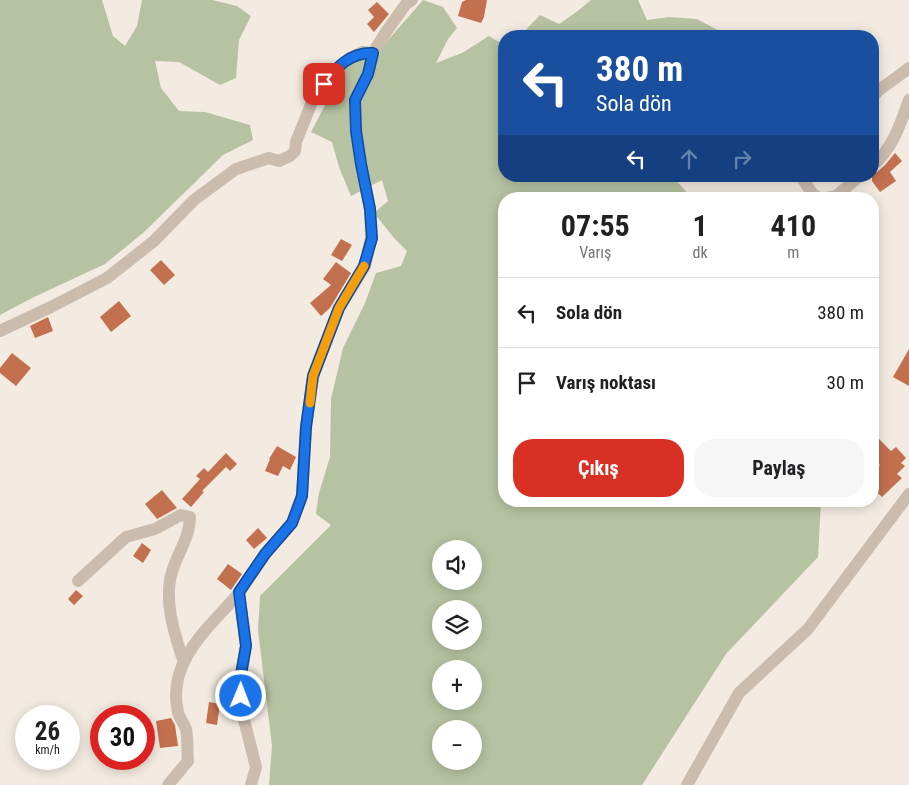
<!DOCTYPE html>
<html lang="tr">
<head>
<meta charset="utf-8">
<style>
	body { margin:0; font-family:"Roboto Condensed",sans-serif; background:#f6f6f6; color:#202124; height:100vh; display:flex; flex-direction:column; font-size:19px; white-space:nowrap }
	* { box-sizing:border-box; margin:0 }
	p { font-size:16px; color:#757577 }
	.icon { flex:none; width:28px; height:28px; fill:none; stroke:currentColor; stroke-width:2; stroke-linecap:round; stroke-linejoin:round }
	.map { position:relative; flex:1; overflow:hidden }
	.sheet { position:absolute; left:498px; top:192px; width:381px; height:315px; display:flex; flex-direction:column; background:#fff; border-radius:20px; box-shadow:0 2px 12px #0003 }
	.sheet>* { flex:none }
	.banner { position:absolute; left:498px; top:30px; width:381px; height:152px; border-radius:20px; box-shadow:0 2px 12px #0003; background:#1a4fa0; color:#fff; overflow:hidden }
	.controls { position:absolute; left:432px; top:540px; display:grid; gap:10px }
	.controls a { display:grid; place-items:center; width:50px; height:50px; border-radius:50%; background:#fff; box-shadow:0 2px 12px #0003; font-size:25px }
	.speed { position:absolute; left:15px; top:705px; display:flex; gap:10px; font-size:25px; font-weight:700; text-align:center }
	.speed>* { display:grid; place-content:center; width:65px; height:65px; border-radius:50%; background:#fff; box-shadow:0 2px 12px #0003; line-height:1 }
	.speed small { font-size:12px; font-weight:400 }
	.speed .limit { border:8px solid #d22; background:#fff; color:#111 }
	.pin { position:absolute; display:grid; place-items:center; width:42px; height:42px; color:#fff; margin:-21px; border-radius:10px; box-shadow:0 2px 8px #0006 }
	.me { position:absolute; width:55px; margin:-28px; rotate:1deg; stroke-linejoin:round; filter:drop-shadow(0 0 4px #0008) }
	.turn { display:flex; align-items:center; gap:18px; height:105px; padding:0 15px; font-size:22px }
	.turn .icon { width:65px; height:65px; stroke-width:2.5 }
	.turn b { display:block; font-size:35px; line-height:42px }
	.lanes { display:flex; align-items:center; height:48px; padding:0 15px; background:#0003; justify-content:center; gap:25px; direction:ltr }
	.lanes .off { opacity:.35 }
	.eta { display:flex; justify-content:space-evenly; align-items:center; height:85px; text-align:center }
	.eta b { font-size:30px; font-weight:700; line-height:35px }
	.primary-button { display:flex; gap:10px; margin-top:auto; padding:10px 15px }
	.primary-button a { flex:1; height:58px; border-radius:20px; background:#d93025; color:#fff; font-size:20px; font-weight:700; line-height:58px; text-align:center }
	.primary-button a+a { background:#f6f6f6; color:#202124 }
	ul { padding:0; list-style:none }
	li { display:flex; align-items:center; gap:15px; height:70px; padding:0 15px; border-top:1px solid #e0e0e0 }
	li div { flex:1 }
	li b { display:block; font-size:19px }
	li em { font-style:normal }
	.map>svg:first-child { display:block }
	.green { fill:#b6c2a1; fill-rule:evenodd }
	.building { fill:#c3704f }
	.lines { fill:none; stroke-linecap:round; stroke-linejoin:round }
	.minor { stroke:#cbbcad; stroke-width:12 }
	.tertiary { stroke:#cbbcad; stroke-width:12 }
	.route-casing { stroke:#114b97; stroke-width:12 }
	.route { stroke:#1a73e8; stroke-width:9 }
	.slow { stroke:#f59e0b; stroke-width:9 }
</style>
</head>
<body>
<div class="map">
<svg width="909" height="785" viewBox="0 0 909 785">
	<rect width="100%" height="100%" fill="#f3ebe1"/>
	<path class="green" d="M 0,0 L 102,0 L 113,36 L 125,46 L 137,26 L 142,0 L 212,0 L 237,6 L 251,16 L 239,40 L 236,78 L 220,85 L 179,62 L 155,61 L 161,88 L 179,111 L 205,112 L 250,125 L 253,140 L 223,155 L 143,233 L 105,264 L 32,298 L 0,315 Z
		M 423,0 L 443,7 L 457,28 L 448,39 L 436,63 L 462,53 L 489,36 L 504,45 L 504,176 L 672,176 L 693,199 L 504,199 L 504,501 L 821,501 L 818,557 L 726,654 L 642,785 L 269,785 L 272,746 L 258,630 L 260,596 L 331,525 L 316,514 L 319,493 L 330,457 L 331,399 L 343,348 L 365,303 L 376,273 L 401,266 L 407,251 L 394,238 L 374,213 L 388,201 L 382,180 L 351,196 L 339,167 L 332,142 L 311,132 L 343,71 L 360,57 L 382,47 ZM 441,549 L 474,549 L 474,581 L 441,581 ZM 441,609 L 474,609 L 474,641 L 441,641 ZM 441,669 L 474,669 L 474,701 L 441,701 ZM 441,729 L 474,729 L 474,761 L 441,761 Z
		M 591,0 L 638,0 L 647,20 L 669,17 L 697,19 L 723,33 L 723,36 L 520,36 L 540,15 L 559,24 L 575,13 Z"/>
	<path class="building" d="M 466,0 L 487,0 L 484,17 L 481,23 L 458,16 L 462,2 Z
		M 377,2 L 389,14 L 374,32 L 367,24 L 374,17 L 368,10 Z
		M 895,153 L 902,161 L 890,172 L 896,181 L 880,192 L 872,181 L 872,174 L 877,172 L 885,165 Z
		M 341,239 L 352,245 L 342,261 L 331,255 Z
		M 161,260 L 175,275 L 164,285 L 150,270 Z
		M 336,262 L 351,273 L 330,308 L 321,316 L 310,303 L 331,285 L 323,279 Z
		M 119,301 L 131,316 L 111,332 L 100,317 Z
		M 48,317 L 53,331 L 35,338 L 30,326 Z
		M 909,349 L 909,386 L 893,377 Z
		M 12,353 L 31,368 L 16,386 L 0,373 L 0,368 Z
		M 879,439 L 891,451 L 896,447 L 906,458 L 901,463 L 905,466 L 897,474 L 902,478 L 882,497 L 872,488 L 872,472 L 880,465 L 872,457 L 872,445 Z
		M 277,446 L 296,457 L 290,470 L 283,466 L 278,476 L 265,471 L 270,459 L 269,459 Z
		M 226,453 L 237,464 L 230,471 L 226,467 L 202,491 L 204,492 L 191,507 L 182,499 L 200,479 L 196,476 L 204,468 L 208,472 Z
		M 162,490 L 177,508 L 157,519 L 145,504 Z
		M 258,528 L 267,538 L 254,549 L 246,540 Z
		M 142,543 L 151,550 L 143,563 L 133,556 Z
		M 228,564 L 242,574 L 231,590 L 217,579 Z
		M 76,590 L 83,596 L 74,605 L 68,599 Z
		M 209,702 L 220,704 L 217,725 L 206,723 Z
		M 171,718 L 175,725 L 178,746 L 160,748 L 156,721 Z"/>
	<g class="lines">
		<path class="minor" d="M 872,98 L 878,91 L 909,68
			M 872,166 C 892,150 901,123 909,100
			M 801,176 L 811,192 L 819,199
			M 821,199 L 836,196 L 860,176
			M 0,331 L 51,307 L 107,278 L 154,241 L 194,200 L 236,169 L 269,158 L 279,161 L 290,156 L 295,151 L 296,142 L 314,97 L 333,72 L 350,58 L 362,52 L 373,53
			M 78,581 L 126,537 L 155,529 L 181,515 L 190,517 C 190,537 177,554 172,572 C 163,601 175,635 184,663
			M 168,785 L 188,761 C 187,751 188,739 186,729 C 184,723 179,718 178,712 C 166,661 210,627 239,593
			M 251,785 L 256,767 L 242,712 L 240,680 L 246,645 L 239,593 L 265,554 L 292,523 L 302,496 L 306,427 L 313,376 L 339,308 L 365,266 L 371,238 L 370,209 L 361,164 L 356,131 L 355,100 L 368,74 L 373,53 L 386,32 L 406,4 L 412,0"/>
		<path class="tertiary" d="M 687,785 L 739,693 L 808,629 L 909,494"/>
	</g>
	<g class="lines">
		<g class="route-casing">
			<path id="route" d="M 241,696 L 240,680 L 246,646 L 239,592 L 265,554 L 292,523 L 302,496 L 306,427 L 313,376 L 339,308 L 364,266 L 372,238 L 370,209 L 361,164 L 356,131 L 355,100 L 368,74 L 373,53 C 351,52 336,67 324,84"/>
		</g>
		<use href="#route" class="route"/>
		<path class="slow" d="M 310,403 L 313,376 L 339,308 L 364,266"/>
	</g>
</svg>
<div class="controls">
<a><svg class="icon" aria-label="sound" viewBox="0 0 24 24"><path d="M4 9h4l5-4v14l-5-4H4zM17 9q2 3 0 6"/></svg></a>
<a><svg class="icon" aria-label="layers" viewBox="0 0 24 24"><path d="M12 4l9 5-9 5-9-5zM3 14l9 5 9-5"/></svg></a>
<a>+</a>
<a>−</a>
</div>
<div class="speed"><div>26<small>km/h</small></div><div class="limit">30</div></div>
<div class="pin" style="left:324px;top:84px;background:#d93025"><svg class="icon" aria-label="arrive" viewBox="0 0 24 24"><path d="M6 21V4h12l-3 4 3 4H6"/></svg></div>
<svg class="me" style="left:241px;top:696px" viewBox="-20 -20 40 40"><circle r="17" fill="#1a73e8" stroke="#fff" stroke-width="3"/><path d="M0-11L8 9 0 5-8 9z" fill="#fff"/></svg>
<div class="banner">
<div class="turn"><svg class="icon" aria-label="left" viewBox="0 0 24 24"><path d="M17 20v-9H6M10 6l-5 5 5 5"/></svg><div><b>380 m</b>Sola dön</div></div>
<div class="lanes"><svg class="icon" aria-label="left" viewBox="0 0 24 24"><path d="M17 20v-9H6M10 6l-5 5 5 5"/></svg><svg class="icon off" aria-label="ahead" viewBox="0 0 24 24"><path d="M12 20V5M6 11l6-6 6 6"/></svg><svg class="icon off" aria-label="right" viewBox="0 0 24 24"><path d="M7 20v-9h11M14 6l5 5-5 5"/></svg></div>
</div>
<section class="sheet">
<div class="eta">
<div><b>07:55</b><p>Varış</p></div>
<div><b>1</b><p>dk</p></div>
<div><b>410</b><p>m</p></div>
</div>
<ul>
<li><svg class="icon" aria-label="left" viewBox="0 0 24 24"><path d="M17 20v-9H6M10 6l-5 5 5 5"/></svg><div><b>Sola dön</b></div><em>380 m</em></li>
<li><svg class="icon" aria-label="arrive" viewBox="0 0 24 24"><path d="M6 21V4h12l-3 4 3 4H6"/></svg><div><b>Varış noktası</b></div><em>30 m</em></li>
</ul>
<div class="primary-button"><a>Çıkış</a><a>Paylaş</a></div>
</section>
</div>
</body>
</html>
